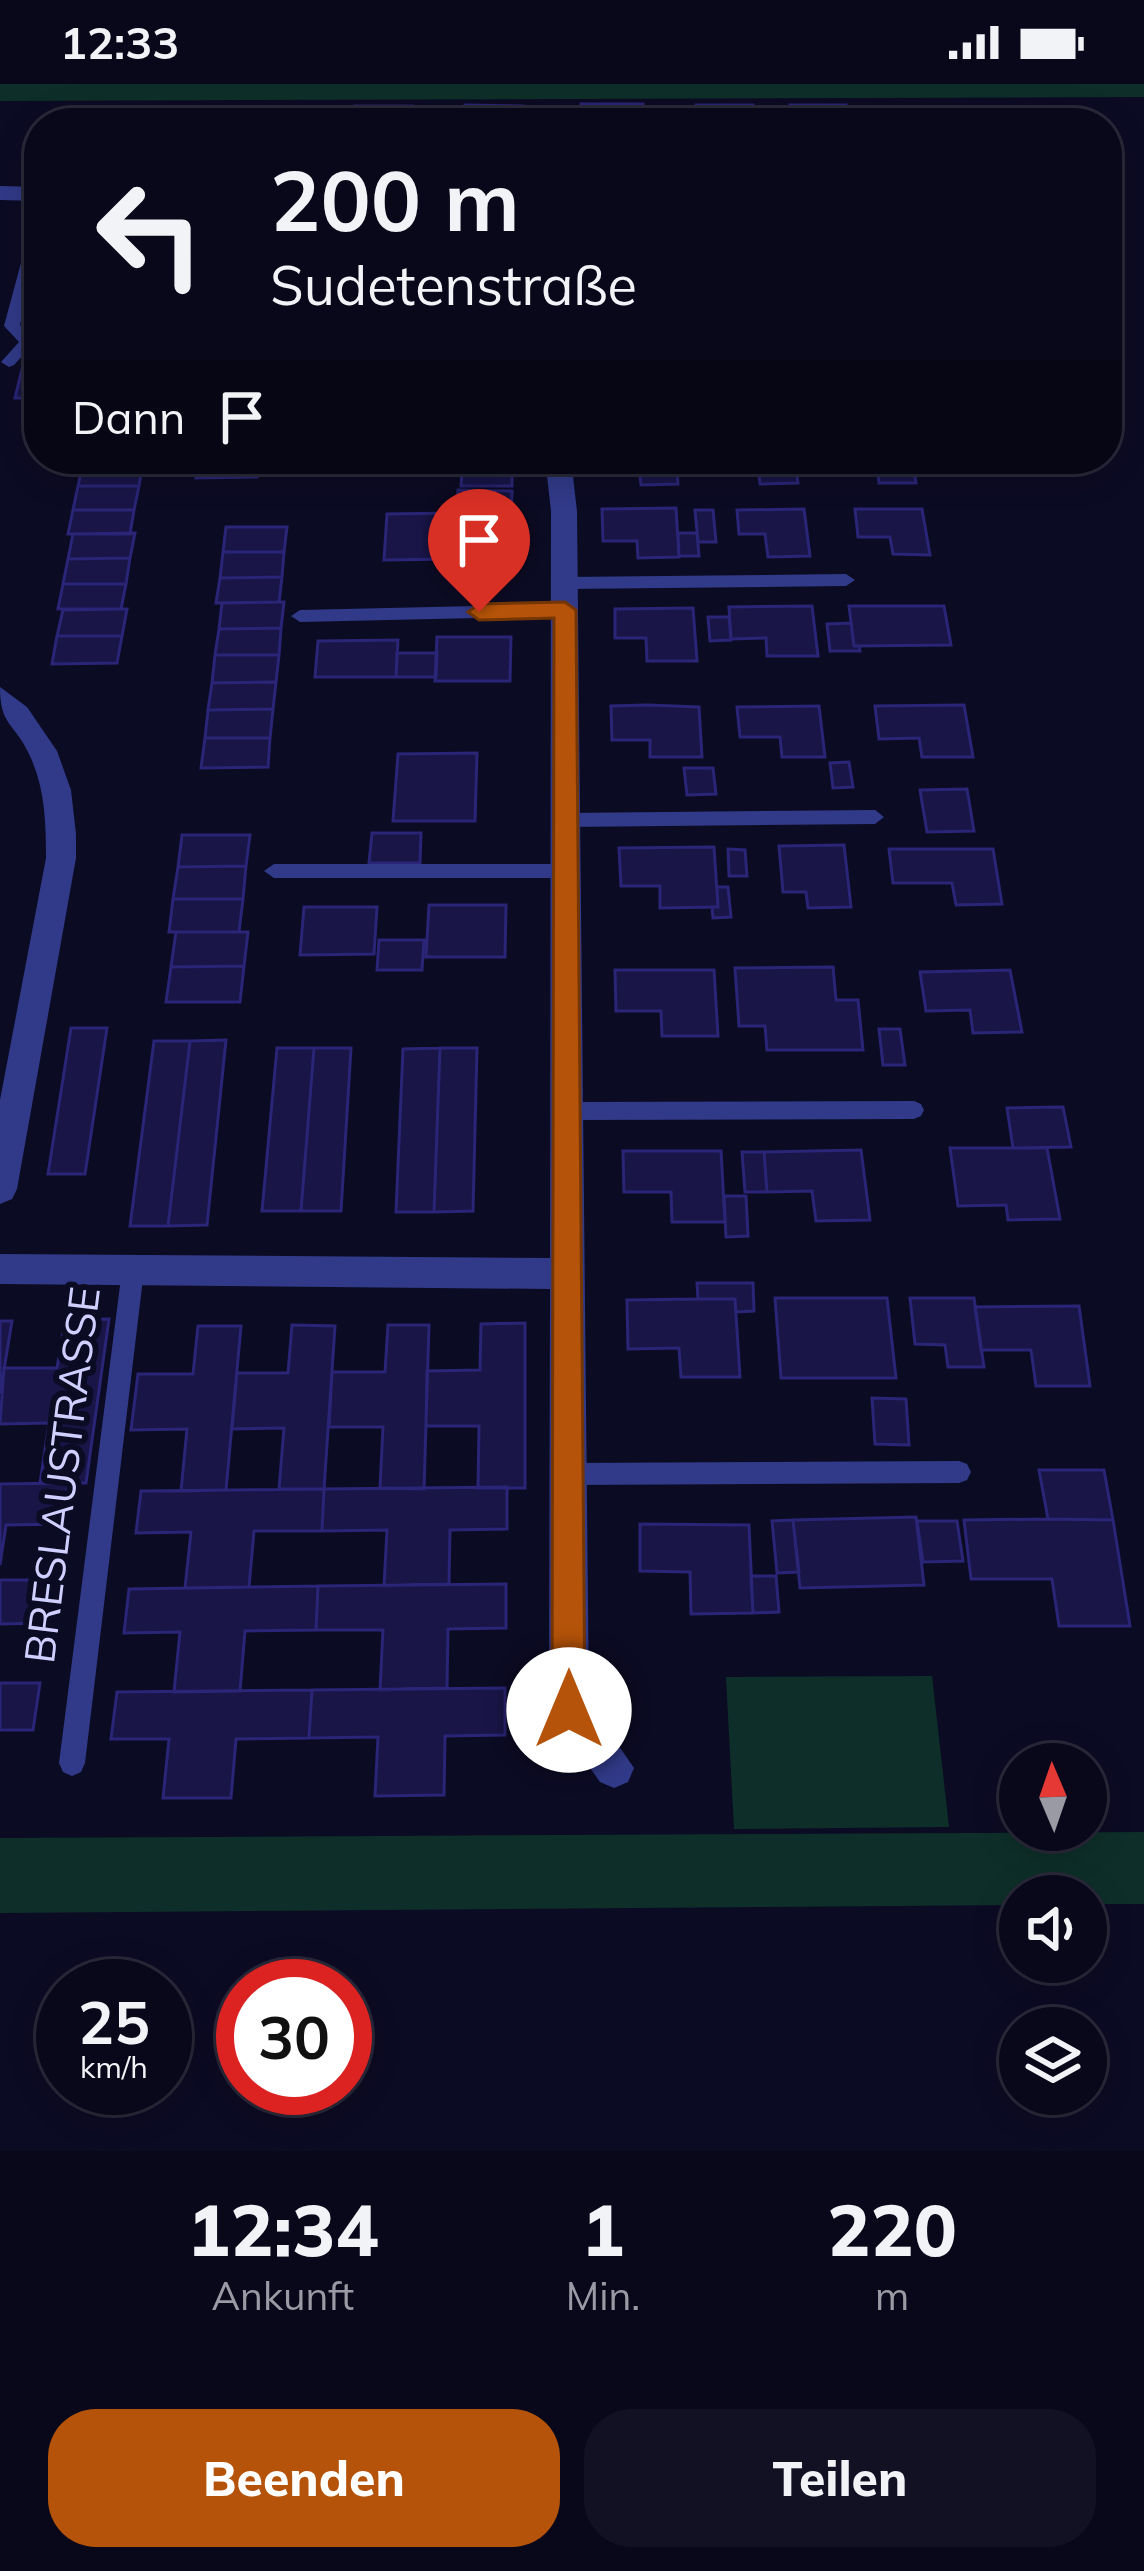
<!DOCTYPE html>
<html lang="de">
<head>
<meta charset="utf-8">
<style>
	body { margin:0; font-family:Mulish,sans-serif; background:#121124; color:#f1f3f6; height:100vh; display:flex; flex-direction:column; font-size:45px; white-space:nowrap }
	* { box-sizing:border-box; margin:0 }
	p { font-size:39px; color:#999aa3 }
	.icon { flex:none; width:66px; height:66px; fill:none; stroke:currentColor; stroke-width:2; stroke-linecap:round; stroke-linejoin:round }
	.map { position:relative; height:2067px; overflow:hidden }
	.drawer { display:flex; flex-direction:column; background:#09081b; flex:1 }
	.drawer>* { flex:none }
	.top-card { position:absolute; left:24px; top:24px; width:1098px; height:366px; border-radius:48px; box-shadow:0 6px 30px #0003,0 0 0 3px #29293a; background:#09081b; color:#f1f3f6; overflow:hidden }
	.needle { width:78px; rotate:358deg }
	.buttons { position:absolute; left:999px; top:1659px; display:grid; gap:24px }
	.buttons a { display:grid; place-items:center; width:108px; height:108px; border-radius:50%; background:#09081b; box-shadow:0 6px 30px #0003,0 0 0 3px #29293a; font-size:60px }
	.speed { position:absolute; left:36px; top:1875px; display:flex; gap:24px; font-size:60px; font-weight:700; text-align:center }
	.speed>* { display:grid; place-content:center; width:156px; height:156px; border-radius:50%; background:#09081b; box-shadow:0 6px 30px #0003,0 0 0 3px #29293a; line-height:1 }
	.speed small { font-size:30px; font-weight:400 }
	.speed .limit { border:18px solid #d22; background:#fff; color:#111 }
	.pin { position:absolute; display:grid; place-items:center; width:102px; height:102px; color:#fff; margin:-123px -51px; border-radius:50% 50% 50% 0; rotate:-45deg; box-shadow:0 0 12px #0007 }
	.pin .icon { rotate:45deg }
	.me { position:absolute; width:132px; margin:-66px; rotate:0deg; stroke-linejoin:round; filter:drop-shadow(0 0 9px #0008) }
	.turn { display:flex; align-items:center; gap:42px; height:252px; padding:0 48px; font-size:54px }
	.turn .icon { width:156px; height:156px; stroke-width:2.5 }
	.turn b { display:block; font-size:84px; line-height:102px }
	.then { display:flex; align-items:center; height:114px; padding:0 48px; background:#0003; gap:24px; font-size:45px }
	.eta { display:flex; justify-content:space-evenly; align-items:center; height:204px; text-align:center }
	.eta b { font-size:72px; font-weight:800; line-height:84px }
	.action { display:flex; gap:24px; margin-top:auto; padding:24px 48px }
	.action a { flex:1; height:138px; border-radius:48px; background:#b45309; color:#fff; font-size:48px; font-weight:800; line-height:138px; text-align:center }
	.action a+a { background:#121124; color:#f1f3f6 }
	.status { display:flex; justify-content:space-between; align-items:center; height:84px; padding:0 60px; background:#09081b; direction:ltr }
	.status svg { height:33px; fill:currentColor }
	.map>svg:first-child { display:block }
	.green { fill:#0e2f29 }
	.building { fill:#191547; stroke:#2a2576; stroke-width:3 }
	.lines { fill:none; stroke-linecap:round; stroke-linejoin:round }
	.service { fill:#313a88; fill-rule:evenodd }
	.minor { fill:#313a88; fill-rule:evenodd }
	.route { fill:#b45309; stroke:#753606; stroke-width:3 }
	.labels { text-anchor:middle; stroke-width:12; stroke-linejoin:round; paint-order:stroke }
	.street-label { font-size:42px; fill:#cfd0ff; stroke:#0c0b24 }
</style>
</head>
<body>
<div class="status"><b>12:33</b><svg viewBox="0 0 49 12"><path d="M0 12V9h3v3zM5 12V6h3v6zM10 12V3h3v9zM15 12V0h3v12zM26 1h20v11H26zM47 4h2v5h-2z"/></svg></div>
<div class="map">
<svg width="1144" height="2067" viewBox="0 0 1144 2067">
	<rect width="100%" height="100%" fill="#0c0b24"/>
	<path class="green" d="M 0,0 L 1144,0 L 1144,13 L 0,17 Z
		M 932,1592 L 949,1743 L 734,1745 L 726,1593 Z
		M 1144,1748 L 1144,1820 L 1086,1820 L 1086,1812 L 1020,1812 L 1020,1821 L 0,1829 L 0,1754 Z"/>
	<path class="building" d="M 581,20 L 643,20 L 643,39 L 581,39 Z
		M 465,21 L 523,22 L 523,39 L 464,38 Z
		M 696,21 L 753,21 L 755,39 L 697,37 Z
		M 790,21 L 846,21 L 848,37 L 793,39 Z
		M 355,22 L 412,22 L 410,39 L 353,39 Z
		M 269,23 L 325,23 L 323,39 L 266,39 Z
		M 22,285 L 39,285 L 39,314 L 15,314 Z
		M 199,375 L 275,375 L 274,380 L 259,380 L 257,393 L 196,394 Z
		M 463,375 L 512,375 L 512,402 L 461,402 Z
		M 607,375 L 676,375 L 678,400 L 641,401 L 639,384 L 608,385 Z
		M 726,375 L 795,375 L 798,399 L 760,400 L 758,382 L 727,383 Z
		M 846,375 L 912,375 L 916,399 L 879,399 L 877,382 L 847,382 Z
		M 83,379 L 143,379 L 139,402 L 78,402 Z
		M 78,402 L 139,402 L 134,426 L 73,426 Z
		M 458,406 L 512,407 L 510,473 L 474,473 L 476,420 L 457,420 Z
		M 676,424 L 679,473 L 638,474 L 637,457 L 603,457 L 602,425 Z
		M 804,425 L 810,472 L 768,473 L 765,450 L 739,450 L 737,426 Z
		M 855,425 L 922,425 L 930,471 L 893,470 L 890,453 L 858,453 Z
		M 73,426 L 134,426 L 130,450 L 68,450 Z
		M 695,426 L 713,426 L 716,458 L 698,458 Z
		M 453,429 L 452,475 L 384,476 L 387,430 Z
		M 226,443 L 287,443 L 284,468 L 223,468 Z
		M 135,449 L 130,474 L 68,475 L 73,450 Z
		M 678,449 L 697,449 L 699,472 L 679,472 Z
		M 223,468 L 284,468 L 282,493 L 220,494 Z
		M 130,474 L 126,500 L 63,500 L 68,475 Z
		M 282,493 L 279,518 L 216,519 L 220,494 Z
		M 63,500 L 126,500 L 121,525 L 58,525 Z
		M 279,518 L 284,518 L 281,544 L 219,545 L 222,519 Z
		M 812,522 L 818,572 L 767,572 L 766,554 L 731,555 L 729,523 Z
		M 849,522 L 944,522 L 951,561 L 854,562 Z
		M 693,524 L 697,577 L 647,577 L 646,554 L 615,554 L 615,525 Z
		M 121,525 L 127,525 L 122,552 L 57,552 L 63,526 Z
		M 708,533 L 729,533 L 731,556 L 710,557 Z
		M 851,539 L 854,562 L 859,562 L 860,567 L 830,567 L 827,540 Z
		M 281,544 L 279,571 L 215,571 L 219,545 Z
		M 57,552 L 122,552 L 117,579 L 52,580 Z
		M 437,553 L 511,553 L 510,597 L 435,597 Z
		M 398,556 L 396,593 L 315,593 L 318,557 Z
		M 397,569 L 437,569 L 436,593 L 396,593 Z
		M 215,571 L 279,571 L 276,598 L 212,599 Z
		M 276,598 L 273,625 L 208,626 L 212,599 Z
		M 648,621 L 699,623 L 702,673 L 650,673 L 650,656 L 612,656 L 611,622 Z
		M 964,621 L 973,673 L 922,673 L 919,654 L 879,655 L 875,622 Z
		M 819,622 L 825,673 L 782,673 L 780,653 L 740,653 L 737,623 Z
		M 273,625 L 270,654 L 205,654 L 208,626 Z
		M 205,654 L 270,654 L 268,683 L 201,684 Z
		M 477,669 L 475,737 L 393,737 L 398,670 Z
		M 849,678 L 853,703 L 833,704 L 830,679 Z
		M 684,684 L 713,684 L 716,710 L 687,711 Z
		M 967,705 L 974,747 L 927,748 L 920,706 Z
		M 372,749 L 421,749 L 420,779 L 369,779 Z
		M 182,751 L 250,751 L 246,782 L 178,783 Z
		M 844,761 L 851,823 L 808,824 L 806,808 L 783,808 L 779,762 Z
		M 714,763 L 718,823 L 660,824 L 660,802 L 621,802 L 619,764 Z
		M 728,765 L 745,766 L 747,792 L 729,792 Z
		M 889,765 L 993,765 L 1002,820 L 956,821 L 952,799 L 893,799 Z
		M 246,782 L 243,815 L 173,815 L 178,783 Z
		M 717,803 L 728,803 L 731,833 L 713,834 L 712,823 L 718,823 Z
		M 173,815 L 243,815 L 239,848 L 169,848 Z
		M 429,821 L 506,821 L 505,873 L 426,873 Z
		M 304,823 L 377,823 L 374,870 L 300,871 Z
		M 176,848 L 248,848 L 244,882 L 171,883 Z
		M 379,856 L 424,856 L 422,886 L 377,886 Z
		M 244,882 L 240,918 L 166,918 L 171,883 Z
		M 833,883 L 836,916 L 858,916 L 863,966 L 767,966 L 765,942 L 739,942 L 735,884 Z
		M 615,886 L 714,886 L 718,952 L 662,952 L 661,927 L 616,927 Z
		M 1010,886 L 1022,948 L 973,949 L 970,926 L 926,927 L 920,888 Z
		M 71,944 L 107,944 L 85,1090 L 48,1090 Z
		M 879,945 L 900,945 L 905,981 L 883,981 Z
		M 226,956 L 207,1141 L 168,1142 L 190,957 Z
		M 154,957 L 190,957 L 168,1142 L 130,1142 Z
		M 277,964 L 314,964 L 301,1127 L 262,1127 Z
		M 314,964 L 351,964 L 341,1127 L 301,1127 Z
		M 440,964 L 434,1128 L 396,1128 L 403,965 Z
		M 440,964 L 477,964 L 473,1127 L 434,1128 Z
		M 1063,1023 L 1071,1063 L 1013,1064 L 1007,1024 Z
		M 950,1064 L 1047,1064 L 1060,1135 L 1008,1136 L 1006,1121 L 958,1122 Z
		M 861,1066 L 870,1136 L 816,1137 L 812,1107 L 767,1108 L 764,1068 Z
		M 623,1067 L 721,1067 L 725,1138 L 672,1138 L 671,1108 L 624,1108 Z
		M 742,1068 L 764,1068 L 767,1108 L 745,1108 Z
		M 724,1112 L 746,1112 L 748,1152 L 726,1153 Z
		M 697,1199 L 753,1199 L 754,1227 L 736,1228 L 735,1215 L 698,1215 Z
		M 775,1214 L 887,1214 L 896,1294 L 781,1294 Z
		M 910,1214 L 974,1214 L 984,1283 L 948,1283 L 945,1261 L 915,1260 Z
		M 698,1215 L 735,1215 L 740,1293 L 681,1293 L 679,1264 L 628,1265 L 627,1216 Z
		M 1079,1222 L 1090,1302 L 1036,1302 L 1031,1266 L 981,1266 L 975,1223 Z
		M 109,1235 L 86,1399 L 40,1399 L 49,1339 L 0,1340 L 4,1284 L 57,1284 L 65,1236 Z
		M 0,1237 L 12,1237 L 0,1310 Z
		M 525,1239 L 525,1404 L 478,1404 L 479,1342 L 426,1342 L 427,1287 L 480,1286 L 481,1240 Z
		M 292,1241 L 335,1242 L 324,1405 L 279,1405 L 284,1344 L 232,1345 L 237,1289 L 288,1289 Z
		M 388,1241 L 429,1241 L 424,1405 L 380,1404 L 383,1343 L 329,1343 L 332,1288 L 385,1288 Z
		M 198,1242 L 241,1242 L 226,1406 L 181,1407 L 187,1345 L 131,1346 L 138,1290 L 193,1290 Z
		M 872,1314 L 906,1315 L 909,1361 L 875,1360 Z
		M 1039,1386 L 1104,1386 L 1113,1436 L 1048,1435 Z
		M 68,1399 L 62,1440 L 6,1441 L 0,1481 L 0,1400 Z
		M 507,1403 L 507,1445 L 450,1446 L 449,1500 L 384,1502 L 387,1446 L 322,1447 L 324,1405 Z
		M 324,1405 L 322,1447 L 254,1447 L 249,1503 L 185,1504 L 191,1448 L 136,1449 L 141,1407 Z
		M 916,1433 L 924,1501 L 800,1504 L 793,1436 Z
		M 1048,1435 L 1113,1436 L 1130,1542 L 1059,1542 L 1052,1495 L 971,1495 L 964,1436 Z
		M 793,1436 L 799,1488 L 777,1489 L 772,1437 Z
		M 917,1437 L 957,1437 L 963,1477 L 923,1478 Z
		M 640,1440 L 749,1441 L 753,1529 L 691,1530 L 690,1488 L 640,1487 Z
		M 751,1492 L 776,1492 L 779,1528 L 753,1529 Z
		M 0,1496 L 55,1496 L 48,1539 L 0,1540 Z
		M 506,1500 L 506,1544 L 448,1545 L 447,1604 L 380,1606 L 383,1546 L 316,1546 L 318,1502 Z
		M 318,1502 L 316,1546 L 245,1547 L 240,1607 L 174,1608 L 180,1548 L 124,1549 L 129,1505 Z
		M 0,1599 L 40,1599 L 33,1646 L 0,1646 Z
		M 505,1604 L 505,1651 L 445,1652 L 444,1711 L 375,1712 L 378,1653 L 309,1654 L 312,1606 Z
		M 312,1606 L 309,1654 L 236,1655 L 231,1714 L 163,1714 L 169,1655 L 111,1655 L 117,1608 Z"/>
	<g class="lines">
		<path class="service" d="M 39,134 L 39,166 L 20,241 L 35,258 L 14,281 L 9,283 L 1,278 L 19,258 L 4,242 L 32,138 Z
			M 846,490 L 855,496 L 846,502 L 565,505 L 556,499 L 565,493 Z
			M 565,520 L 574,526 L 565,532 L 300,538 L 291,532 L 300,526 Z
			M 875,726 L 884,733 L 875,740 L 566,743 L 557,736 L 566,729 Z
			M 274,780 L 566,780 L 576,787 L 566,794 L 274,794 L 264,787 Z
			M 914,1017 L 921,1020 L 924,1026 L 921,1032 L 914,1035 L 567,1036 L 560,1033 L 557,1027 L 560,1021 L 567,1018 Z
			M 133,1176 L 141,1179 L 144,1186 L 85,1679 L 81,1688 L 72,1692 L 63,1688 L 59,1679 L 122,1186 L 125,1179 Z
			M 959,1377 L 967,1380 L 971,1388 L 967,1396 L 959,1399 L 568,1401 L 560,1398 L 556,1390 L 560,1382 L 568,1379 Z"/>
		<path class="minor" d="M 0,102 L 39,103 L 39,117 L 0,116 Z
			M 545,375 L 571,375 L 577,427 L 589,1619 L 634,1684 L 628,1698 L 614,1704 L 600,1698 L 549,1626 L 550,1205 L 0,1200 L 0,1170 L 550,1174 L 551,427 Z
			M 0,603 L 27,623 L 57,667 L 71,706 L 76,750 L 76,774 L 17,1105 L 12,1115 L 0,1120 L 0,1016 L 46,774 C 46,738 45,703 29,670 C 14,638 0,642 0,603 Z"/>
	</g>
	<path class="route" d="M 565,518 L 576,526 L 585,1626 L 580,1637 L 569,1642 L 557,1637 L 552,1626 L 554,534 L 479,536 L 468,528 L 479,520 Z"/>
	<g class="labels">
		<g class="street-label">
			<text transform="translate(62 1391) rotate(-83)" y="15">BRESLAUSTRASSE</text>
		</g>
	</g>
</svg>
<div class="buttons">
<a><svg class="needle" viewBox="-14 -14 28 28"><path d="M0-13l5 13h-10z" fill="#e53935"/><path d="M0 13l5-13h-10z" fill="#999aa3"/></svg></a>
<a><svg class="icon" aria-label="sound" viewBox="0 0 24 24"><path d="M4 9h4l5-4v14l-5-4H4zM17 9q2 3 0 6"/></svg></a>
<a><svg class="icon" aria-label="layers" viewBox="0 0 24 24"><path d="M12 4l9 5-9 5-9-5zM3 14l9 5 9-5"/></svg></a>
</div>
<div class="speed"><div>25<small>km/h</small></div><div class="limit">30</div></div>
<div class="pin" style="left:479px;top:528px;background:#d93025"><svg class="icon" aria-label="arrive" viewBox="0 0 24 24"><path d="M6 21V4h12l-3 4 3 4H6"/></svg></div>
<svg class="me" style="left:569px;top:1626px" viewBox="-20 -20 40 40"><circle r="19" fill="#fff"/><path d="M0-13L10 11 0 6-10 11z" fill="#b45309"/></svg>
<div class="top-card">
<div class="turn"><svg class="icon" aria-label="left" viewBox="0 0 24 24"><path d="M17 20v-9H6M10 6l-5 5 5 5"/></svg><div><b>200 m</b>Sudetenstraße</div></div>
<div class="then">Dann<svg class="icon" aria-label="arrive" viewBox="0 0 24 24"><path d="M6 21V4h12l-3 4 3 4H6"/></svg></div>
</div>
</div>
<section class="drawer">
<div class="eta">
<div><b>12:34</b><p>Ankunft</p></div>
<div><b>1</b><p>Min.</p></div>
<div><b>220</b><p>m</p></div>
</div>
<div class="action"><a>Beenden</a><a>Teilen</a></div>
</section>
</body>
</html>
